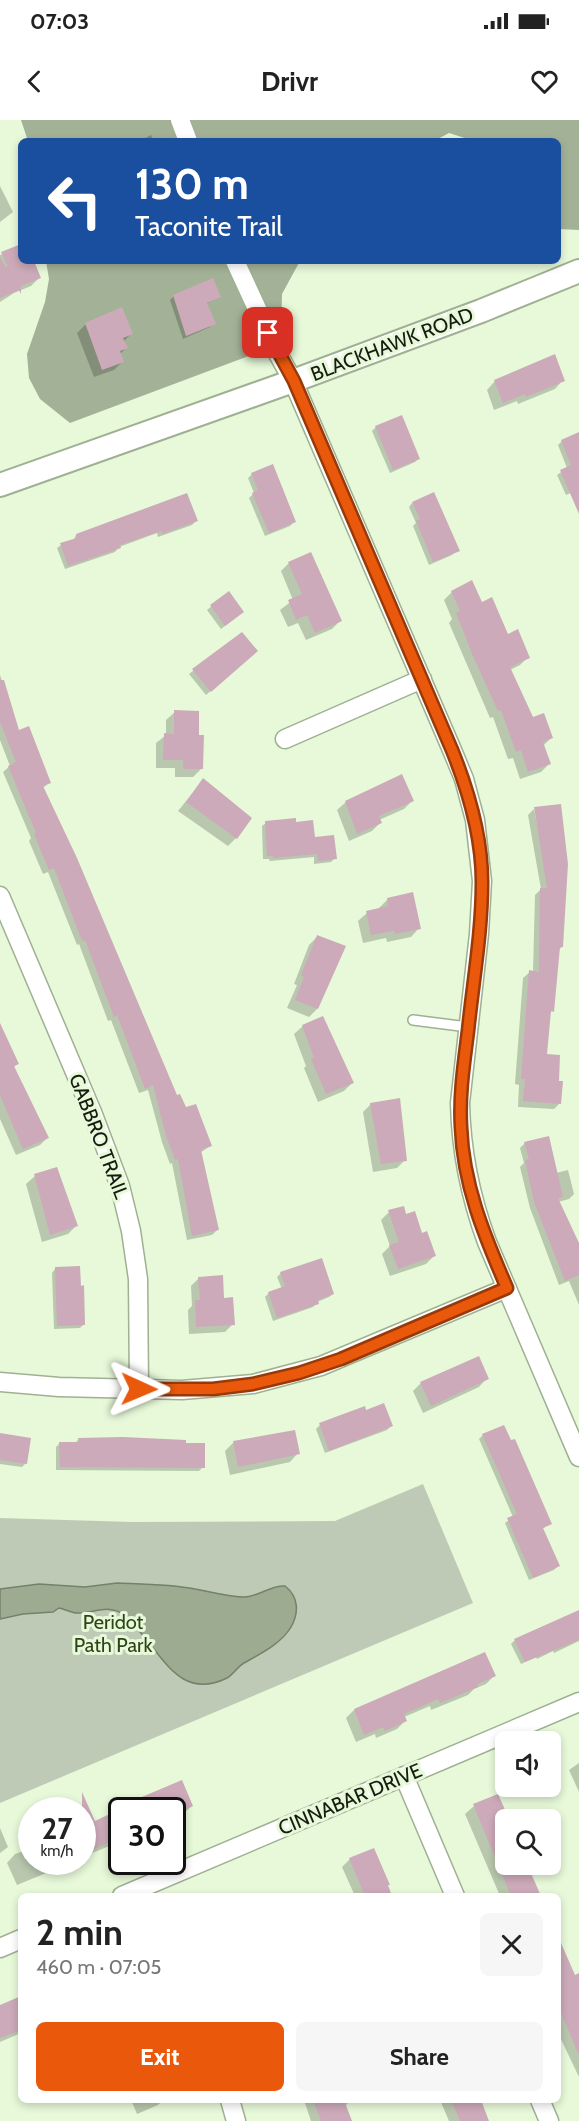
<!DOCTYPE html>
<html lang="en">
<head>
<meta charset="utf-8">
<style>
	body { margin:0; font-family:Cabin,sans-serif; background:#f6f6f6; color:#222; height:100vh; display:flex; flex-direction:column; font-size:22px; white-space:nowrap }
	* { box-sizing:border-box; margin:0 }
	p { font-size:20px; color:#767676 }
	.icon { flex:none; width:33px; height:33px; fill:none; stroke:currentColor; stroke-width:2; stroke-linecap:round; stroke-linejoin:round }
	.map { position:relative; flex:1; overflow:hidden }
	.details { position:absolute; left:18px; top:1773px; width:543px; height:210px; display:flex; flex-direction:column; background:#fff; border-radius:9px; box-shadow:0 3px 9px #0003 }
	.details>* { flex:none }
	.hud { position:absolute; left:18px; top:18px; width:543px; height:126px; border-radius:9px; box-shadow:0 3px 9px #0003; background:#1a4fa0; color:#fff; overflow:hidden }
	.buttons { position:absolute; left:495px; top:1611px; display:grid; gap:12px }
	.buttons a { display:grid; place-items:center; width:66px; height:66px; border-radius:9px; background:#fff; box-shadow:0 3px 9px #0003; font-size:30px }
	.speed { position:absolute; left:18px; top:1677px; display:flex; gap:12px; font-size:30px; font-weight:700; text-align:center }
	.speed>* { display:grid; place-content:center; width:78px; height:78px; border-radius:50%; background:#fff; box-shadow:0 3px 9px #0003; line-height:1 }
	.speed small { font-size:15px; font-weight:400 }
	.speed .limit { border:3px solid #111; border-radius:9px; background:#fff; color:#111 }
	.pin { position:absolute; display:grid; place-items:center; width:51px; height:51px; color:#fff; margin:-26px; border-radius:12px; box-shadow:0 3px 9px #0006 }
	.me { position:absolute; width:66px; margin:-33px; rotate:91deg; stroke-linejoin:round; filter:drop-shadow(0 0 4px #0008) }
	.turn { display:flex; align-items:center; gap:21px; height:126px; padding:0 18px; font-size:27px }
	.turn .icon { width:78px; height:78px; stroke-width:2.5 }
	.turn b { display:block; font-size:42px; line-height:51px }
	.round { display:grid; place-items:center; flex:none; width:63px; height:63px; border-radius:9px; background:#f6f6f6 }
	.head { display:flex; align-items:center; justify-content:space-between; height:102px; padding:0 18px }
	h1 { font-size:36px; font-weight:700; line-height:45px }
	.cta { display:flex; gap:12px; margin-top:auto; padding:12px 18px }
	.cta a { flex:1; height:69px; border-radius:9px; background:#ea580c; color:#fff; font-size:24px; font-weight:700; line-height:69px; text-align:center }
	.cta a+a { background:#f6f6f6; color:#222 }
	.status { display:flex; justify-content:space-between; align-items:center; height:42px; padding:0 30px; background:#fff; direction:ltr }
	.status svg { height:16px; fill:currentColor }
	header { display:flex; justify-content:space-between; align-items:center; height:78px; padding:0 18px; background:#fff; font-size:27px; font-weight:700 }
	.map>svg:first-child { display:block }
	.green { fill:#becab5 }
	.forest { fill:#a3b297 }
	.water { fill:#9dac91; stroke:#74816b; stroke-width:1.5 }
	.shadow { fill:#0003 }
	.building { fill:#cdaab9 }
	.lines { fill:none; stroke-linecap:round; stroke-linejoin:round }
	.service-casing { stroke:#9fb093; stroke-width:12 }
	.minor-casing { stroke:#9fb093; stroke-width:21 }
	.tertiary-casing { stroke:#9fb093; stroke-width:26 }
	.service { stroke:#fff; stroke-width:9 }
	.minor { stroke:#fff; stroke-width:18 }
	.tertiary { stroke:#fff; stroke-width:22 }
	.route-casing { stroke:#983908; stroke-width:15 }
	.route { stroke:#ea580c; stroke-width:10 }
	.labels { text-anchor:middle; stroke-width:6; stroke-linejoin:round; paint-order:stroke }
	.street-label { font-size:20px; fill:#161c11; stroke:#e7f9d9 }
	.park-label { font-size:20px; fill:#2d4318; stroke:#e7f9d9 }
</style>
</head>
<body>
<div class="status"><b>07:03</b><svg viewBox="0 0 49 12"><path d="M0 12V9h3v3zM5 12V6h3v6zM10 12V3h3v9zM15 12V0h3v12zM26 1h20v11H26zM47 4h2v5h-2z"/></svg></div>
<header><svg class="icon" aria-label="back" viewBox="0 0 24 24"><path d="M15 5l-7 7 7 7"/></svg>Drivr<svg class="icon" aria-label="heart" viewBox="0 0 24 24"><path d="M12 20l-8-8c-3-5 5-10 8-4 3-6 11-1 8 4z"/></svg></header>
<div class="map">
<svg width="579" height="2001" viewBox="0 0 579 2001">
	<rect width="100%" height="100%" fill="#e7f9d9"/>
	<path class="green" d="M 423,1364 L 473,1483 L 0,1683 L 0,1398 L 132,1402 L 335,1401 Z"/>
	<path class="forest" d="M 21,0 L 579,0 L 579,110 L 558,109 L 558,21 L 474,21 L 449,13 L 434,21 L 28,21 Z
		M 46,141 L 300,141 L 282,174 L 281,212 L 267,229 L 70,303 L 40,279 L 29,258 L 27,234 L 45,182 L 49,159 Z"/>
	<path class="water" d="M 117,1463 C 142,1464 170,1464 195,1469 C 212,1472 228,1477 245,1477 C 260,1476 271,1465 285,1466 C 299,1477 299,1493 291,1507 C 281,1524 260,1534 244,1543 C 237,1547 234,1554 227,1558 C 182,1580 165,1540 140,1512 C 135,1506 132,1499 125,1495 C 108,1483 93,1494 76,1493 C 70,1492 64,1489 59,1488 L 53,1492 L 23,1494 L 0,1499 L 0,1469 L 39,1464 L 85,1467 Z"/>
	<path class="shadow" d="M 151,15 L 154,21 L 140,21 Z
		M 0,66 L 13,92 L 0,102 Z
		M 21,126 L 21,141 L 33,141 L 40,157 L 31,166 L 14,173 L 0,182 L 0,135 Z
		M 174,176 L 219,177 L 206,184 L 214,203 L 210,207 L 183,219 L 170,180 Z
		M 121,189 L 132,213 L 123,222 L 126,228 L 119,235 L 122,242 L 114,250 L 94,257 L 77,213 L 86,204 Z
		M 563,260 L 555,269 L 518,284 L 517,281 L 494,290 L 487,270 L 495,261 Z
		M 376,307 L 419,338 L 415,342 L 390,353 L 372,311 Z
		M 579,314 L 579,374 L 577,370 L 566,375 L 557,355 L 567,348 L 558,325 L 562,321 Z
		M 272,346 L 294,402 L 290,406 L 265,416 L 249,378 L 254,373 L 248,358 L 251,355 Z
		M 412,383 L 456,431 L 452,435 L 429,445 L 413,406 L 416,403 L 409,387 Z
		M 196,401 L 192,405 L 158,417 L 157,413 L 119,427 L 115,432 L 65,449 L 57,428 L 61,425 L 73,421 L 76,415 Z
		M 289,443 L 340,501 L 332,509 L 306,520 L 298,503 L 288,507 L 280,490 L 293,480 L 281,451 Z
		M 452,472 L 481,484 L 507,516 L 528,537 L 520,545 L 510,550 L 532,599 L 551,618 L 543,626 L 549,644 L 541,652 L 520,659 L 513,638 L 508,639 L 493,597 L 490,598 L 449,503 L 452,499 L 444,480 Z
		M 228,473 L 238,496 L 221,509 L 207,490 Z
		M 242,514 L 252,535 L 206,575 L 189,554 Z
		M 0,555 L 19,612 L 50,662 L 42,669 L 176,977 L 210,1026 L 200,1033 L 217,1110 L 212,1115 L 187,1120 L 172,1043 L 170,1044 L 162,1022 L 148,970 L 139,973 L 111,900 L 108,901 L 79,824 L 77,825 L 48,752 L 43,754 L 29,721 L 31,718 L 3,652 L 10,646 L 0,620 Z
		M 175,592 L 197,616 L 202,648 L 193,657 L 175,657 L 175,648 L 156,648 L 156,623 L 166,615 L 166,600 Z
		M 203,660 L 236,718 L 228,726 L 178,691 Z
		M 412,681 L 404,689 L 379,700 L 380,703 L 372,711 L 349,721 L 337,690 L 346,682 Z
		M 534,689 L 562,827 L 558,830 L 552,891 L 549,894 L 545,935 L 557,962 L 560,983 L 554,989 L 518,987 L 519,965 L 515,964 L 523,858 L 530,852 L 533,852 L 535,775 L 541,769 L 528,695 Z
		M 266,703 L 314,719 L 335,738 L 331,742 L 314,744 L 314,737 L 270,741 L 269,739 L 263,739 L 262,706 Z
		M 388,779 L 419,808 L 411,817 L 387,822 L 386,818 L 363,823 L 358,801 L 367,793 L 380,790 L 379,788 Z
		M 317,817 L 317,889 L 309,897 L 287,888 L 297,865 L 294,864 L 309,825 Z
		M 303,906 L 352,963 L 344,971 L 318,982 L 304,948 L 306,946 L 294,914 Z
		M 0,907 L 17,944 L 13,948 L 47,1018 L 40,1025 L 16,1035 L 0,999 Z
		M 371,984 L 405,1040 L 397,1048 L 373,1052 L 363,992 Z
		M 525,1023 L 556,1053 L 568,1050 L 574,1074 L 569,1079 L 558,1082 L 579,1126 L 579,1185 L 569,1161 L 559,1165 L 530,1088 L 520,1047 L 524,1043 L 520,1028 Z
		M 35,1056 L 76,1106 L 68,1114 L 42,1122 L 26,1064 Z
		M 389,1092 L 405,1096 L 434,1136 L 426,1144 L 390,1156 L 382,1134 L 390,1126 L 381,1100 Z
		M 55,1149 L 84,1204 L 80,1208 L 54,1209 L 52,1153 Z
		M 281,1153 L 333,1174 L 329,1177 L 317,1182 L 313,1187 L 273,1201 L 265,1177 L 269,1173 L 282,1169 L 277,1157 Z
		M 199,1158 L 223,1179 L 233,1204 L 225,1212 L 189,1214 L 188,1190 L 192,1186 L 191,1166 Z
		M 487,1258 L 479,1267 L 423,1293 L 413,1271 L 421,1263 Z
		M 365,1291 L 391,1306 L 387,1310 L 325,1333 L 316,1309 L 320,1305 Z
		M 0,1315 L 26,1343 L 22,1347 L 0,1344 Z
		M 483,1315 L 550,1404 L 542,1409 L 558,1446 L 554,1450 L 529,1460 L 505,1403 L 513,1397 L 479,1319 Z
		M 79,1319 L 203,1347 L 199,1351 L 56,1350 L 56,1327 L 60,1323 L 75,1323 Z
		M 233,1323 L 298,1333 L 290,1342 L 230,1355 L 225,1331 Z
		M 579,1491 L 579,1521 L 554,1533 L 553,1531 L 537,1539 L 536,1537 L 521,1544 L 511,1524 L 515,1520 Z
		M 484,1534 L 494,1556 L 486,1564 L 474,1569 L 468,1575 L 431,1590 L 430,1586 L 404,1597 L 405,1601 L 397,1609 L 376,1618 L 375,1614 L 356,1622 L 346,1598 L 354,1590 Z
		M 579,1643 L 579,1672 L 569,1650 Z
		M 497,1676 L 507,1700 L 506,1700 L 506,1744 L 540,1776 L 500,1776 L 465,1694 L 474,1686 Z
		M 131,1686 L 192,1686 L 183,1694 L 172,1699 L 172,1690 L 122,1690 Z
		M 122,1691 L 122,1721 L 82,1737 L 82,1707 Z
		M 0,1708 L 8,1727 L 0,1733 Z
		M 32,1728 L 32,1742 L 73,1742 L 17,1765 L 7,1743 L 15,1734 Z
		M 350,1739 L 391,1776 L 355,1776 L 342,1747 Z
		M 558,1819 L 574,1857 L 579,1855 L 579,1957 L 558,1913 Z
		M 21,1878 L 21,1913 L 0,1922 L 0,1887 Z
		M 131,1980 L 163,1980 L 158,1985 L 137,1994 Z
		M 304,1980 L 351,1980 L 345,1986 L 349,2001 L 311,2001 Z
		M 440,1980 L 479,1980 L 488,2001 L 449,2001 Z"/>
	<path class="building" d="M 21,124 L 21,141 L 34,141 L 41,158 L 21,166 L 21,174 L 19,170 L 0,178 L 0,137 L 6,147 L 8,147 L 1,132 Z
		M 213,158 L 221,177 L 207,183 L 216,204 L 186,216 L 173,175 Z
		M 122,187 L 133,214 L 123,218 L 128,228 L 120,231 L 124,242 L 102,250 L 85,203 Z
		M 555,234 L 565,261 L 526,277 L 525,274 L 503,283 L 494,260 Z
		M 402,295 L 420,339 L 393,350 L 375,306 Z
		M 579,312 L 579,394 L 560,350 L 571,345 L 561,320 Z
		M 273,344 L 296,402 L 269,413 L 252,373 L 258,370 L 251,353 Z
		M 434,372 L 460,431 L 433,442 L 416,401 L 420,399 L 412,382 Z
		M 187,373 L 198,401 L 162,414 L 161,411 L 120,425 L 121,428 L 68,446 L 60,423 L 77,418 L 76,414 Z
		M 311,432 L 342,501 L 315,513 L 307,495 L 296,500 L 288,480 L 302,474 L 288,442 Z
		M 472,460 L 482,482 L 492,477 L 508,514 L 518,509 L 530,538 L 510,547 L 533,597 L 544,593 L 553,618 L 543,622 L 551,644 L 528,652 L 521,630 L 516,632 L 501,590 L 498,591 L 473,536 L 456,493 L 460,491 L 451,471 Z
		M 229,471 L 244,492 L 225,506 L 210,485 Z
		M 242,512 L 258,531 L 211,572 L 192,549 Z
		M 0,560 L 4,560 L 19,610 L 29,606 L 51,663 L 43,666 L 77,738 L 177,975 L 180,974 L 186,987 L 196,984 L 212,1026 L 201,1030 L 219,1110 L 192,1116 L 178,1039 L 175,1040 L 166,1016 L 153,965 L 145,969 L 117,895 L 114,897 L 85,820 L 82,821 L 54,748 L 49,750 L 34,714 L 36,713 L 8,646 L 16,642 L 0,602 Z
		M 174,590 L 199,591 L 199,615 L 204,615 L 203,649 L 183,649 L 183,640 L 163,640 L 164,613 L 174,614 Z
		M 402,654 L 414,681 L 379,696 L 382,703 L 357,714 L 345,681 Z
		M 203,658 L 252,698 L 237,719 L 186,682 Z
		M 561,684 L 568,744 L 563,827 L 560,827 L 554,892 L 551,891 L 547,934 L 560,935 L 559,961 L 563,961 L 561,984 L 523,981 L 525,959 L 521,959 L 529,850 L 539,852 L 540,768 L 547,768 L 534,687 Z
		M 296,698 L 296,702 L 313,700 L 315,717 L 334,715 L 337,739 L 318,741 L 317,734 L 273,738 L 273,736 L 267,736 L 265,701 Z
		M 413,772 L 421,809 L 395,814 L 394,811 L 371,815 L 366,791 L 388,786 L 387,778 Z
		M 317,815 L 346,826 L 318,889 L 295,880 L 304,857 L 301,855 Z
		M 323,896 L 354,963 L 326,974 L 311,939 L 314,938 L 302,905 Z
		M 0,903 L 19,944 L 14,946 L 49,1018 L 23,1029 L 0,975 Z
		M 400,978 L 407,1041 L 381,1044 L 370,983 Z
		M 549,1016 L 563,1077 L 558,1078 L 579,1123 L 579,1155 L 565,1161 L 534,1082 L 525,1040 L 529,1039 L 524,1022 Z
		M 57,1047 L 78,1106 L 50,1115 L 34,1054 Z
		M 404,1086 L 406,1094 L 415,1091 L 422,1113 L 427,1111 L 436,1136 L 398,1149 L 389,1125 L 399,1122 L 388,1090 Z
		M 322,1138 L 334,1174 L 318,1180 L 319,1184 L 277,1198 L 268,1172 L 285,1166 L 280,1152 Z
		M 80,1146 L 81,1166 L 84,1165 L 85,1205 L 57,1206 L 55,1147 Z
		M 223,1155 L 224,1178 L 233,1177 L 235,1205 L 196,1207 L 195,1180 L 200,1180 L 198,1157 Z
		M 479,1236 L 489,1259 L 431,1286 L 420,1262 Z
		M 384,1283 L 393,1306 L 329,1331 L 319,1303 L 365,1286 L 366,1290 Z
		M 504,1305 L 511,1320 L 515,1319 L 552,1404 L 543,1408 L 560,1446 L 533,1458 L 507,1398 L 517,1394 L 482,1314 Z
		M 295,1310 L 300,1334 L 238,1347 L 233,1321 Z
		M 0,1313 L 31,1318 L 27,1344 L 0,1340 Z
		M 123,1317 L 186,1320 L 186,1323 L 205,1323 L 205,1348 L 60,1347 L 59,1322 L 79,1322 L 78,1318 Z
		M 579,1490 L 579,1520 L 525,1542 L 514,1519 Z
		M 485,1532 L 496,1556 L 477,1564 L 478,1567 L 440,1583 L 438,1579 L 404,1594 L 407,1601 L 385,1611 L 383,1607 L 364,1615 L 354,1589 Z
		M 182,1660 L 193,1686 L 172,1695 L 172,1690 L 122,1690 L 122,1717 L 82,1734 L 82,1672 L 95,1701 L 118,1690 L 111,1690 Z
		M 498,1674 L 506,1692 L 506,1744 L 527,1744 L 541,1776 L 511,1776 L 498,1744 L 473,1684 Z
		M 374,1728 L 390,1765 L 388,1765 L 392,1776 L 365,1776 L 349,1738 Z
		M 558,1816 L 575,1855 L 579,1853 L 579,1935 L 558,1886 Z
		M 21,1876 L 21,1910 L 0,1918 L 0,1885 Z
		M 313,1980 L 344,1980 L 352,2001 L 321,2001 Z
		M 451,1980 L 481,1980 L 489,2001 L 460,2001 Z"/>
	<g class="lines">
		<g class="service-casing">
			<path id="service" d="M 413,900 L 468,907"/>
		</g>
		<g class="minor-casing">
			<path id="minor" d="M 180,0 L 188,21
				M 235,141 L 277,232 L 293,261 L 452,630 L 464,659 L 475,700 L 482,761 L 479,814 L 460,983 C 461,1032 470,1076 487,1122 L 579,1337
				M 285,619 L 422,559
				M 0,776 L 92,992 L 120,1066 L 131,1111 L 138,1159 L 139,1269
				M 0,1262 L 59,1267 L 182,1270 L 253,1264 L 321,1246 L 507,1168
				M 404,1656 L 455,1776
				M 122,1776 L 579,1582
				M 0,1828 L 21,1819
				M 230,1980 L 236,2001
				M 540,1980 L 549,2001"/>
		</g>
		<g class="tertiary-casing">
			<path id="tertiary" d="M 0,365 L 293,261 L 481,191 L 579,151"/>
		</g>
		<use href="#service" class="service"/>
		<use href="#minor" class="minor"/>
		<use href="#tertiary" class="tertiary"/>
	</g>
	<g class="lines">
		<g class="route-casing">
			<path id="route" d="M 139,1269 L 213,1269 L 253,1264 L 299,1253 L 341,1239 L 507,1168 C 484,1115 463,1064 461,1007 C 459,975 464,943 468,911 C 473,862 482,812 482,762 C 482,716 469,672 452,630 L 294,261 L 268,213"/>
		</g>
		<use href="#route" class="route"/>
	</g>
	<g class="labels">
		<g class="street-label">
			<text transform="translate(392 224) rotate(-21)" y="7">BLACKHAWK ROAD</text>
			<text transform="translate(99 1016) rotate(69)" y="7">GABBRO TRAIL</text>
			<text transform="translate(350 1679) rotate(-23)" y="7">CINNABAR DRIVE</text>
		</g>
		<g class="park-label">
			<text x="113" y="1509">Peridot<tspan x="113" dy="23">Path Park</tspan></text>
		</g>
	</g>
</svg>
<div class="buttons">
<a><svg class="icon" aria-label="sound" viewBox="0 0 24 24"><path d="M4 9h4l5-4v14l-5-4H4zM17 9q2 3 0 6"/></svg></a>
<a><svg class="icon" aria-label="search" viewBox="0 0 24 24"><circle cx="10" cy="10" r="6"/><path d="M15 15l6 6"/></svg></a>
</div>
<div class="speed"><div>27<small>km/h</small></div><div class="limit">30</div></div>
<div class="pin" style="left:268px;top:213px;background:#d93025"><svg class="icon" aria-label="arrive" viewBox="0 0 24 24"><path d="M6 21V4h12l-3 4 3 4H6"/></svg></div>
<svg class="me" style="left:139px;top:1269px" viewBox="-20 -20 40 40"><path d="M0-17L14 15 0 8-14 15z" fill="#ea580c" stroke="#fff" stroke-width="4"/></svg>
<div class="hud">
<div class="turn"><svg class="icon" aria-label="left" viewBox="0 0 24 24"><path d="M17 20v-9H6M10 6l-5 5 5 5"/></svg><div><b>130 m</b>Taconite Trail</div></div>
</div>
<section class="details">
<div class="head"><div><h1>2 min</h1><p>460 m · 07:05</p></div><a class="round"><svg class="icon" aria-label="close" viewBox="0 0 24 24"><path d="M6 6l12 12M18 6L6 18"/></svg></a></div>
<div class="cta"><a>Exit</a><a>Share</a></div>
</section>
</div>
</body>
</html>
